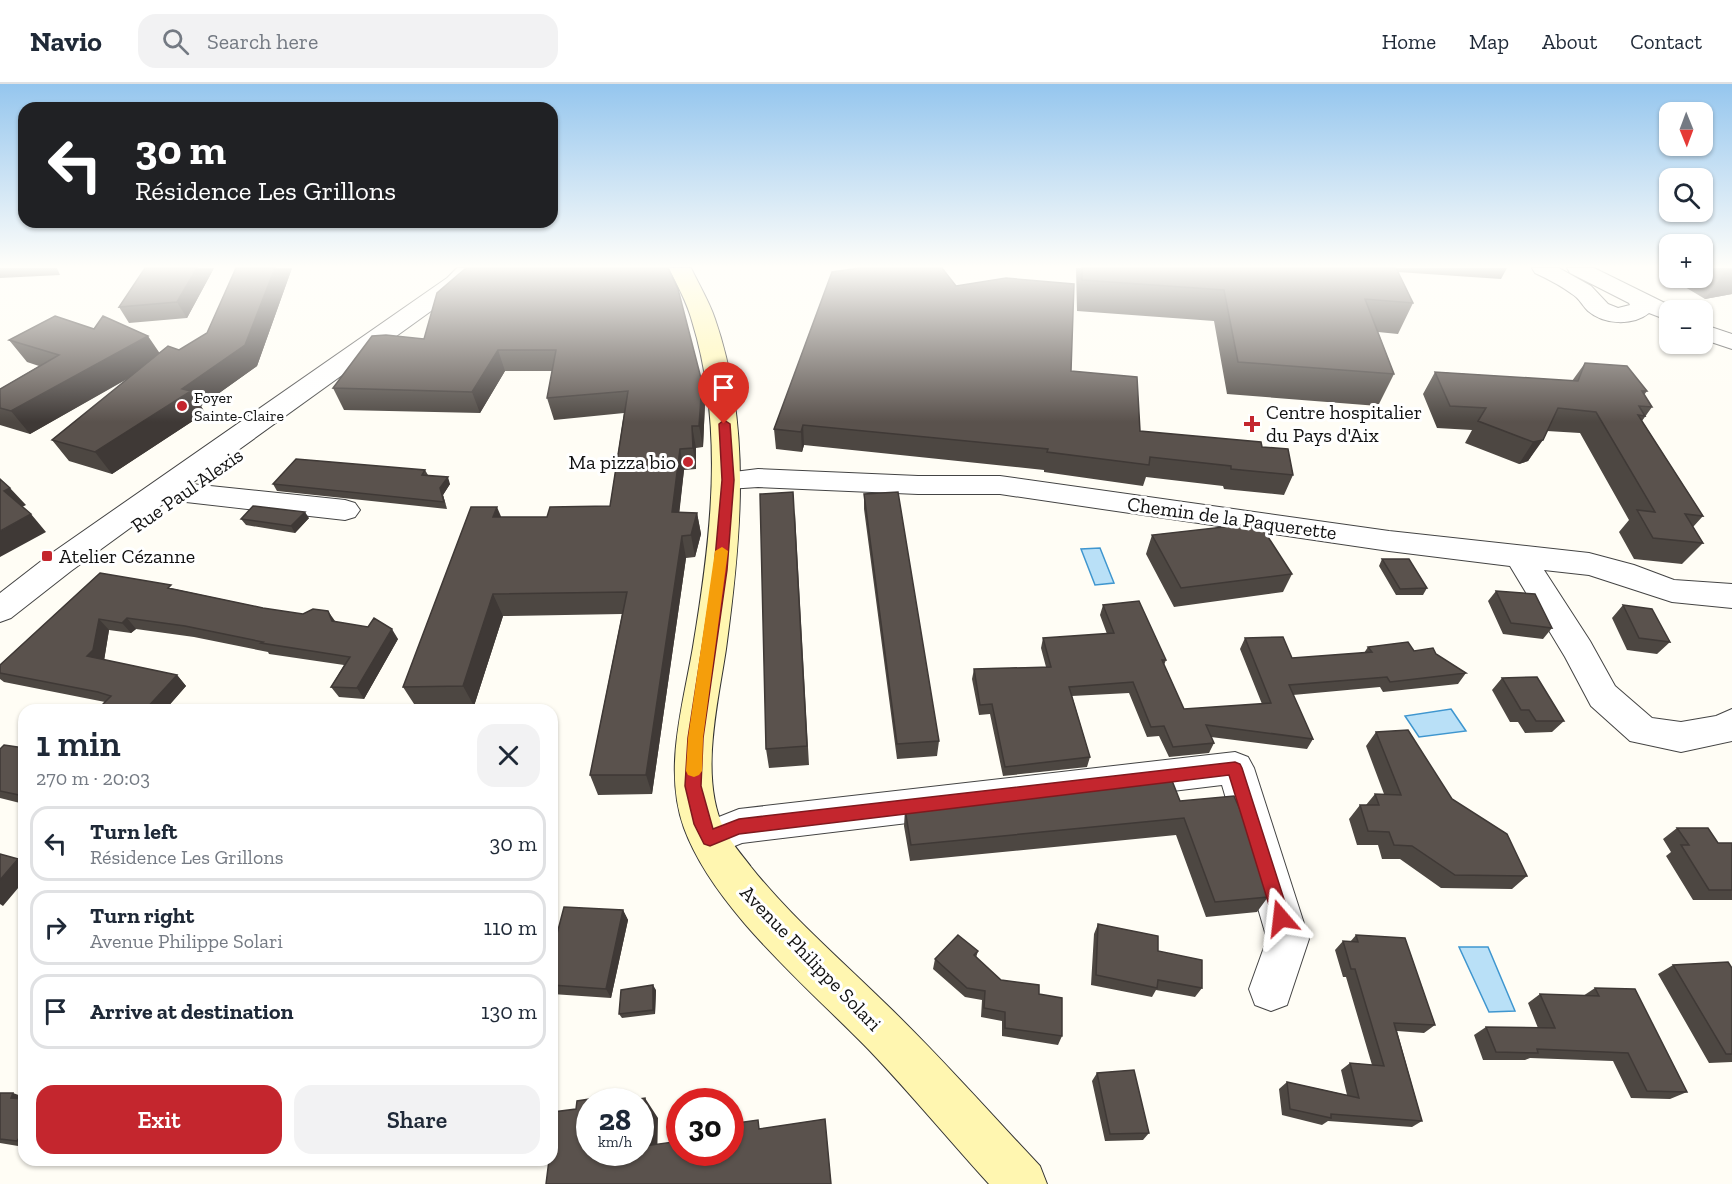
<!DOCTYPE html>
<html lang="en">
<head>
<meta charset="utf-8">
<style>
	body { margin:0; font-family:"Zilla Slab",serif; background:#f2f2f3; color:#1f2937; height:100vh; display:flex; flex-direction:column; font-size:22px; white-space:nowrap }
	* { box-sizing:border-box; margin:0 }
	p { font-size:20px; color:#747a83 }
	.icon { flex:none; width:33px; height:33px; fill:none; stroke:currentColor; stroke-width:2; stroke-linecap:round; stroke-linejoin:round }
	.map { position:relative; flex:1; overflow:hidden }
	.sheet { position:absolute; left:18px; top:620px; width:540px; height:462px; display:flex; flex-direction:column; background:#fff; border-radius:18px; box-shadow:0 2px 4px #0004 }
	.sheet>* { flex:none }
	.top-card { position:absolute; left:18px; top:18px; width:540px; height:126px; border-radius:18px; box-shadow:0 2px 4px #0004; background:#202124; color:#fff; overflow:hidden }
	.needle { width:39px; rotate:179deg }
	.fabs { position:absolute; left:1659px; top:18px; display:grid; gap:12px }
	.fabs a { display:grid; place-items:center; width:54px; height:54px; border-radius:12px; background:#fff; box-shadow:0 2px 4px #0004; font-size:30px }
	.speed { position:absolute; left:576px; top:1004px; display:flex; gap:12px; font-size:30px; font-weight:700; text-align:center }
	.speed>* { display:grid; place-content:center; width:78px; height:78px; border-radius:50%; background:#fff; box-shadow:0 2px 4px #0004; line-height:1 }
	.speed small { font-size:15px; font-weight:400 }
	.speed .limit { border:9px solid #d22; background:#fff; color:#111 }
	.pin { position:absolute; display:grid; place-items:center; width:51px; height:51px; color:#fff; margin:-62px -26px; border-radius:50% 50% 50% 0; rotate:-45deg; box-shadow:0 0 6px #0007 }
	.pin .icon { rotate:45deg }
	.me { position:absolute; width:66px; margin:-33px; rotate:343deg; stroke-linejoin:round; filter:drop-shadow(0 0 4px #0008) }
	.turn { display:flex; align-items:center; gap:21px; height:126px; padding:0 18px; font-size:27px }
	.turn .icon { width:78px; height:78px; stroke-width:2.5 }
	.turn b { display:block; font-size:42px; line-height:51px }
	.round { display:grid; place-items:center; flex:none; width:63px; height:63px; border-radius:18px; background:#f2f2f3 }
	.overview { display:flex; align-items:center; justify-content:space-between; height:102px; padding:0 18px }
	h1 { font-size:36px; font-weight:600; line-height:45px }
	.primary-button { display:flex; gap:12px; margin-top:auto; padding:12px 18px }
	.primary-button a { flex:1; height:69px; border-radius:18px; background:#c4262e; color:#fff; font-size:24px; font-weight:600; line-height:69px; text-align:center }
	.primary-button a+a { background:#f2f2f3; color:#1f2937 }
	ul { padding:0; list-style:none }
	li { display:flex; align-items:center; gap:18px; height:75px; margin:0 12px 9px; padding:0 6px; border:3px solid #e0e1e3; border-radius:18px }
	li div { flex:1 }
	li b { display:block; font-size:22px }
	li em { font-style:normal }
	header { display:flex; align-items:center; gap:36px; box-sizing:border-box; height:84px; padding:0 30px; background:#fff; border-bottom:2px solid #e0e1e3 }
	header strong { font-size:28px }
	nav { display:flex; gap:33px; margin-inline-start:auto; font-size:21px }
	.search { width:420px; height:54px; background:#f2f2f3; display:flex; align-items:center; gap:15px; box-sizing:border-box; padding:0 21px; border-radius:18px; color:#747a83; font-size:22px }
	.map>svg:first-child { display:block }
	.water { fill:#b9e0f7; stroke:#3f96cf; stroke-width:1.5 }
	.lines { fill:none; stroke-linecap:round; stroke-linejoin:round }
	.street-casing { stroke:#444; stroke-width:2 }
	.secondary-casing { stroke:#333; stroke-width:2 }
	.street { fill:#fff; fill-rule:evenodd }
	.secondary { fill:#fff6b0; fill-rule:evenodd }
	.wall { fill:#4d4742 }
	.shaded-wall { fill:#3f3936 }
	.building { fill:#5a524d; stroke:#3f3936; stroke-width:1.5 }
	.route { fill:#c4262e; stroke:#7f191e; stroke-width:1.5 }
	.slow { fill:#f59e0b }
	.poi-dot { fill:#c4262e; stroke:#fff; stroke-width:2 }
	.labels { text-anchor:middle; stroke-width:6; stroke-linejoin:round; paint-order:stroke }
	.far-poi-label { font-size:16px; fill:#111; stroke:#fff; text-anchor:start }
	.poi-label { font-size:20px; fill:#111; stroke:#fff; text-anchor:start }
	.street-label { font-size:20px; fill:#111; stroke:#fff }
</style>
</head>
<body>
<header>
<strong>Navio</strong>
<div class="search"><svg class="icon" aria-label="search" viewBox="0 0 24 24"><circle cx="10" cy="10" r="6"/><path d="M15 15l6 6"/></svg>Search here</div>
<nav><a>Home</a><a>Map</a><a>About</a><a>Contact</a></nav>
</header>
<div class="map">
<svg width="1732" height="1100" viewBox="0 0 1732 1100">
	<rect width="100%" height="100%" fill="#fffdf5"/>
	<path class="water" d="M 1100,464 L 1114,499 L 1095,501 L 1081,465 Z
		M 1451,625 L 1466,647 L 1419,653 L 1405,632 Z
		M 1459,863 L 1488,863 L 1515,927 L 1489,928 Z"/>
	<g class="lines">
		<g class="street-casing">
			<path id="street" d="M 457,184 L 480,184 L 463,204 L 191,400 L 345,416 L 355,419 L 360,426 L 355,433 L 345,436 L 186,418 L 176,416 L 174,412 L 71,487 L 11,534 L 0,538 L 0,509 L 49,471 L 447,194 Z
				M 1532,184 L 1559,184 L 1591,202 L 1608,220 L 1618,224 L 1630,221 L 1629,219 L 1570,189 L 1567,184 L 1594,184 L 1679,226 L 1670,226 L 1670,237 L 1649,229 C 1633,242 1604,241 1588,227 C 1582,221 1579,214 1572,210 C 1560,201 1548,195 1535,189 Z
				M 1702,240 L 1732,250 L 1732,265 L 1702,255 Z
				M 758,385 L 918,392 L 1000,392 L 1389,447 L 1589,469 L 1634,481 L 1674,496 L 1732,500 L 1732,524 L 1672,518 L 1589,491 L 1544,486 L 1590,557 L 1615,602 L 1652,634 L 1681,638 L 1716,632 L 1732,625 L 1732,657 L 1681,668 L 1630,657 L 1591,622 L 1565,573 L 1510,482 L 1389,467 L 1000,410 L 918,410 L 758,403 L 728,405 L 718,402 L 714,396 L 718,390 Z
				M 1235,668 L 1248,673 L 1254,684 L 1309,855 L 1287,921 L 1271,927 L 1255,921 L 1249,905 L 1267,855 L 1222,701 L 742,759 L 710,772 L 696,766 L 690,754 L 696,742 L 739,725 Z"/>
		</g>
		<g class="secondary-casing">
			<path id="secondary" d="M 669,184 L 691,184 C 699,201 709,217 715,235 C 752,342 741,455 726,565 C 718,619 699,693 724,745 C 731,759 742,771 751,783 C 791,833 840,875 886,920 C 940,972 989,1028 1040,1082 L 1047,1100 L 989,1100 C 949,1056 911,1010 870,967 C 810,905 714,826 684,744 C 663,685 683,622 693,563 C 711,455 725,344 692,237 C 687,218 677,201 669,184 Z"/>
		</g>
		<use href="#street" class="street"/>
		<use href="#secondary" class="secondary"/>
	</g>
	<path class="wall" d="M 0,184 L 57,184 L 60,191 L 0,194 Z
		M 214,184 L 187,234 L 129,239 L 119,223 Z
		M 236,184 L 292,184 L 257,282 L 201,322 L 205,329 L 112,390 L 69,377 L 52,356 L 129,294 L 30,350 L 0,341 L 0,305 L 39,282 L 27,278 L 9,256 L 159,269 L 179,266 L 207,249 Z
		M 466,184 L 705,319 L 703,363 L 696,364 L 696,385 L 684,386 L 679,428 L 697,429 L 701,450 L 695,473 L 686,474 L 652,710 L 598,711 L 590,691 L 622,530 L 503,532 L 474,622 L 416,623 L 403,603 L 501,433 L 547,433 L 610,422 L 624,329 L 554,336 L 547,314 L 552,287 L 505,287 L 480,329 L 344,326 L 333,304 L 424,255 Z
		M 1076,184 L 1507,184 L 1501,195 L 1398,188 L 1413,219 L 1398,250 L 1378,248 L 1394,290 L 1378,322 L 1227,310 L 1214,237 L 1077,227 Z
		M 1702,184 L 1732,184 L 1732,210 L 1705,215 L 1670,194 L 1702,194 Z
		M 956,202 L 1071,287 L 1140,347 L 1262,363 L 1293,391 L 1284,411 L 1224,405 L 1223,402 L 1146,393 L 1143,402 L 1044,388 L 1044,386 L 804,361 L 802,368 L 776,365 L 774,345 Z
		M 1585,279 L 1647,307 L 1644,311 L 1652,323 L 1642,337 L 1703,432 L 1693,443 L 1703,459 L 1682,480 L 1634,475 L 1619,448 L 1629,436 L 1580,349 L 1547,347 L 1528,377 L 1519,380 L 1465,359 L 1472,346 L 1437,344 L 1423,310 L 1435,288 L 1572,297 Z
		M 425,386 L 428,391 L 450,400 L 443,411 L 447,425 L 277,407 L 273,400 Z
		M 864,410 L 939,657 L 937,672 L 897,675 L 864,425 Z
		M 795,429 L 809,681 L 769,684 L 766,665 Z
		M 309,434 L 295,449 L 246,441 L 241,435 Z
		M 1152,451 L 1292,490 L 1283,508 L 1174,523 L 1146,470 Z
		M 1382,475 L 1427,504 L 1423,511 L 1396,511 L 1379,482 Z
		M 100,489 L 263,524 L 335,538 L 398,555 L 364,615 L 339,613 L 331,603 L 344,581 L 269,570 L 268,568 L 194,553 L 136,545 L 131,549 L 109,546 L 104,576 L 177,591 L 186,602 L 165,626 L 109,626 L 103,620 L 105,618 L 4,598 L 0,595 L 0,581 Z
		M 1496,507 L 1552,544 L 1543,555 L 1503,550 L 1488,517 Z
		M 1103,521 L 1166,576 L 1164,581 L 1184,625 L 1262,620 L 1240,565 L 1245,554 L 1292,574 L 1364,569 L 1368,563 L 1436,570 L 1466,589 L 1458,600 L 1383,608 L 1380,603 L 1293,611 L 1313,655 L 1307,665 L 1211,653 L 1214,659 L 1209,669 L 1169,673 L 1159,652 L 1147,653 L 1129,609 L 1072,612 L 1090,673 L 1087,683 L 1003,692 L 990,630 L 979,631 L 972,595 L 974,585 L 1046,583 L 1041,564 L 1043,554 L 1107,550 L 1100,531 Z
		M 1623,521 L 1670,558 L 1657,570 L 1627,566 L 1612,534 Z
		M 1502,594 L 1564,637 L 1552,648 L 1525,649 L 1518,638 L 1510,638 L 1492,606 Z
		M 1376,648 L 1452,715 L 1527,792 L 1512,805 L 1441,804 L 1400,775 L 1382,775 L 1378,761 L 1357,761 L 1349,735 L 1360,721 L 1366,721 L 1375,710 L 1384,710 L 1366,662 Z
		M 24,664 L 24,720 L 0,714 L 0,665 Z
		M 1180,717 L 1268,813 L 1257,828 L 1206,833 L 1176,751 L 910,777 L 904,742 L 905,725 Z
		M 1677,744 L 1718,759 L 1732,759 L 1732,816 L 1693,816 L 1666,772 L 1671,768 L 1663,755 Z
		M 623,826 L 628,836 L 611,914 L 552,910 L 552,869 Z
		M 1098,840 L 1158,867 L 1202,904 L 1195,913 L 1156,906 L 1152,913 L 1091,901 L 1094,850 Z
		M 1356,851 L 1435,941 L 1424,949 L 1397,947 L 1422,1037 L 1412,1043 L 1328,1037 L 1322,1041 L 1282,1031 L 1279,1005 L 1287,998 L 1347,1011 L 1341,986 L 1350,979 L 1372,981 L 1346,893 L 1343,893 L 1335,866 L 1343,857 L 1350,858 Z
		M 978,867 L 976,874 L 1001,896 L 1039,910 L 1062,952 L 1058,961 L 1002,952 L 1002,937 L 981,933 L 982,916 L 965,913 L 933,885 L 935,875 Z
		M 1673,881 L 1732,884 L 1732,978 L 1709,979 L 1658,890 Z
		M 1595,904 L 1687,1008 L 1670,1015 L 1631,1014 L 1613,977 L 1530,974 L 1525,976 L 1483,976 L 1474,951 L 1486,943 L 1538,944 L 1528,919 L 1540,910 L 1583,912 Z
		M 656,906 L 655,930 L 622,934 L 619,930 Z
		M 1097,989 L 1149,1049 L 1143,1056 L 1105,1057 L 1092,997 Z
		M 0,1009 L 24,1013 L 24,1063 L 0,1059 Z
		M 205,1076 L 244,1076 L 211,1078 Z"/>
	<path class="shaded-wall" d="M 197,184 L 214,184 L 187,234 L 177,218 Z
		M 275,184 L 292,184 L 257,282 L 201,322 L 205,329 L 112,390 L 95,368 L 182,305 Z
		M 1728,184 L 1732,184 L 1732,210 L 1705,215 Z
		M 148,252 L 163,274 L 30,350 L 11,327 Z
		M 498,266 L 505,287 L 480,329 L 472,308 Z
		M 702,298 L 705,319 L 703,363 L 699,342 Z
		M 803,341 L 804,361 L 802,368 L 801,348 Z
		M 692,342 L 696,364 L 696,385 L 693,364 Z
		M 1543,356 L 1528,377 L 1519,380 L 1533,358 Z
		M 680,365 L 684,386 L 677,450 L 672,428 Z
		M 448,393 L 450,400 L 443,411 L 447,425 L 440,404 Z
		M 10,404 L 26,421 L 20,424 L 4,407 Z
		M 497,423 L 506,444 L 493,433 Z
		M 305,428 L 309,434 L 295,449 L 291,442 Z
		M 697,429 L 701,450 L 695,473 L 691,451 Z
		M 31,430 L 46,448 L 0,473 L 0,447 Z
		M 682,452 L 686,474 L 652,710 L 646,691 Z
		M 493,510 L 503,532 L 474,622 L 463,602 Z
		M 328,527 L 335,537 L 332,537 Z
		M 127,534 L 136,545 L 131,549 L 122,539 Z
		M 99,535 L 109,546 L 104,577 L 87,572 Z
		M 392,545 L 398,555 L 364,615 L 357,604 Z
		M 177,591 L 186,602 L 165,626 L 145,626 Z
		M 18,775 L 24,779 L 24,797 L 3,822 L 0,820 L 0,796 Z
		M 623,826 L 628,836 L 611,914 L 606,905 Z
		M 653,901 L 656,906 L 655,930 L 653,926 Z
		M 13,1009 L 24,1013 L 24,1020 L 11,1014 Z
		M 623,1010 L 627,1017 L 622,1017 Z
		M 645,1014 L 658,1034 L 657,1079 L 645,1062 Z
		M 24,1047 L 24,1060 L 17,1057 Z"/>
	<path class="building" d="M 145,184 L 197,184 L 177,218 L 119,223 Z
		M 236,184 L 275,184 L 245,261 L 182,305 L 191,307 L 95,368 L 52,356 L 168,262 L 179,266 L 207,249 Z
		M 466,184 L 668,184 L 678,205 L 702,298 L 699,342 L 692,342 L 693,364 L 680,365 L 672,428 L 697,429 L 691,451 L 682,452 L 646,691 L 590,691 L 627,508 L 493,510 L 463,602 L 403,603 L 471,423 L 497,423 L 493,433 L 547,433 L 550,423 L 610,422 L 628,307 L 547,314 L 556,266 L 498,266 L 472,308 L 333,304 L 372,252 L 386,251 L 424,255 L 437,209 Z
		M 859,184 L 942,184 L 956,202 L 1006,194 L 1074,200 L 1071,287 L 1137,293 L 1140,347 L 1261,358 L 1262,363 L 1288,365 L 1293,391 L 1231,385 L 1231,382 L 1150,373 L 1149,381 L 1047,368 L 1048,365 L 803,341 L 801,348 L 774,345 L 832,188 Z
		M 1082,184 L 1396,184 L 1413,219 L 1365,215 L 1394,290 L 1238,278 L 1224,206 L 1082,196 Z
		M 55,232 L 94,245 L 103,232 L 148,252 L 11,327 L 0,324 L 0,305 L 59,271 L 9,256 Z
		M 1585,279 L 1627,282 L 1647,307 L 1642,307 L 1652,323 L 1639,322 L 1645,332 L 1638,331 L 1703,432 L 1685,430 L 1703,459 L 1653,454 L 1637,426 L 1655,428 L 1596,328 L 1558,324 L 1543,356 L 1533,358 L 1478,337 L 1486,324 L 1450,322 L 1435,288 L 1578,297 Z
		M 296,375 L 425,386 L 422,391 L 448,393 L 440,404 L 444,418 L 273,400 Z
		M 0,395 L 10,404 L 4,407 L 31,430 L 0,447 Z
		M 793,408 L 807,662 L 766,665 L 760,410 Z
		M 898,408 L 939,657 L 897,660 L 864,410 Z
		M 253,422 L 305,428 L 291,442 L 241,435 Z
		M 1259,439 L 1292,490 L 1181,504 L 1152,451 Z
		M 1382,475 L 1409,475 L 1427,504 L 1400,505 Z
		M 100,489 L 171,501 L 168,504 L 263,524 L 303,530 L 313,525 L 328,527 L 332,537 L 368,543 L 374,534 L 392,545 L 357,604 L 331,603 L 350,573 L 261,559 L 263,558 L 185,542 L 127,534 L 122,539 L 99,535 L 93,566 L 87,572 L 177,591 L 145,626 L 129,626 L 103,620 L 111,612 L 98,608 L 0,589 L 0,581 Z
		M 1496,507 L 1535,510 L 1552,544 L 1511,539 Z
		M 1139,517 L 1166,576 L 1162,576 L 1184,625 L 1271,619 L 1245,554 L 1283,553 L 1292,574 L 1372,568 L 1368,563 L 1408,558 L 1414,567 L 1433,564 L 1436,570 L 1466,589 L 1390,598 L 1387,593 L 1289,601 L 1313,655 L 1206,641 L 1214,659 L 1173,663 L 1164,642 L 1151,643 L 1133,598 L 1069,603 L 1090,673 L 1005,683 L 992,620 L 980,621 L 974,585 L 1051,583 L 1043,554 L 1114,549 L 1103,521 Z
		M 1623,521 L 1652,525 L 1670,558 L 1639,554 Z
		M 1537,593 L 1564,637 L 1536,637 L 1529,626 L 1521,626 L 1502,594 Z
		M 1408,646 L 1452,715 L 1507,750 L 1527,792 L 1455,791 L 1412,762 L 1394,761 L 1389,748 L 1368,747 L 1360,721 L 1379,721 L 1375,710 L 1401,711 L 1376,648 Z
		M 4,661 L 24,664 L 24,712 L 0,707 L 0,665 Z
		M 1171,694 L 1180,717 L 1234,712 L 1245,737 L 1268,813 L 1215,818 L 1184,734 L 911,761 L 905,725 Z
		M 1677,744 L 1708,744 L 1718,759 L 1732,759 L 1732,806 L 1709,806 L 1681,761 L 1689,761 Z
		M 0,770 L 18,775 L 0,796 Z
		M 564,823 L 623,826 L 606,905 L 552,901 L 552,869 Z
		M 1098,840 L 1158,852 L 1158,867 L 1202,876 L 1202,904 L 1158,896 L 1157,904 L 1096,891 Z
		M 958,851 L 978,867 L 974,871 L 1001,896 L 1039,901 L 1039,910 L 1062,914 L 1062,952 L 1005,944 L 1005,928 L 984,924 L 985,907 L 967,904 L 935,875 Z
		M 1356,851 L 1405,854 L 1435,941 L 1394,939 L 1422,1037 L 1331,1030 L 1331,1034 L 1290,1025 L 1287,998 L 1359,1014 L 1350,979 L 1384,982 L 1355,885 L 1351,885 L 1343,857 L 1358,858 Z
		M 1728,878 L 1732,884 L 1732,970 L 1726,970 L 1673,881 Z
		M 653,901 L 653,926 L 619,930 L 621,906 Z
		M 1595,904 L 1635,905 L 1687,1008 L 1647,1007 L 1628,969 L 1537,965 L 1538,969 L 1496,968 L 1486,943 L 1555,944 L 1540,910 L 1599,912 Z
		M 1134,986 L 1149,1049 L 1110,1050 L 1097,989 Z
		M 0,1009 L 13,1009 L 11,1014 L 24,1015 L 24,1047 L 17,1057 L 0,1055 Z
		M 623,1010 L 622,1017 L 590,1017 L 590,1068 L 640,1068 L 640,1017 L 625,1017 L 645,1014 L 645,1062 L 680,1057 L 680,1068 L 730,1068 L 730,1040 L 758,1036 L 759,1045 L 825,1035 L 831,1100 L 546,1100 L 549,1076 L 552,1076 L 552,1043 L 553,1028 L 576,1025 L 577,1017 Z"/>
	<linearGradient id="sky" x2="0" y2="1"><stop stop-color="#95c6ee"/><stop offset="0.54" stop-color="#fffefa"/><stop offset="1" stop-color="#fffefa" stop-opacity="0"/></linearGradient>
	<rect width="1732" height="338" fill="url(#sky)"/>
	<path class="route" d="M 724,336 L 730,340 L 734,396 L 727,486 L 703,654 L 701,702 L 713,745 L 739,735 L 1235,678 L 1240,680 L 1242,684 L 1290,834 L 1287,840 L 1281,842 L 1275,840 L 1273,834 L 1229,691 L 739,750 L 710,762 L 704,760 L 694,740 L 685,702 L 688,654 L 714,486 L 722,396 L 719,340 Z"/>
	<path class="slow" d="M 722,463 L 728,467 L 703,654 L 702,687 L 699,691 L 694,693 L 688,691 L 686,687 L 688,654 L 715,467 Z"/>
	<g class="poi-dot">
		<circle cx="182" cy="322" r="6"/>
		<path d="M1249 331h6v6h6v6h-6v6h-6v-6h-6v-6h6z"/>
		<circle cx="688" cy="378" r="6"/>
		<rect x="41" y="466" width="12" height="12" rx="3"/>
	</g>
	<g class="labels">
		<g class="far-poi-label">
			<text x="194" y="319">Foyer<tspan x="194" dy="18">Sainte-Claire</tspan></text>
		</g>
		<g class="poi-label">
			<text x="1266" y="335">Centre hospitalier<tspan x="1266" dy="23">du Pays d'Aix</tspan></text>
			<text x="676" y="385" text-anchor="end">Ma pizza bio</text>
			<text x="59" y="479">Atelier Cézanne</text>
		</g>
		<g class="street-label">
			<text transform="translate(187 406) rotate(-35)" y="7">Rue Paul Alexis</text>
			<text transform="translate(1232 434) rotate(8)" y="7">Chemin de la Paquerette</text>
			<text transform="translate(811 874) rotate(46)" y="7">Avenue Philippe Solari</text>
		</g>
	</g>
</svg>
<div class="fabs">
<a><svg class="needle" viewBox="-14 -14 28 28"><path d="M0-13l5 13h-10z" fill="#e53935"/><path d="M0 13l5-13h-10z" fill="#747a83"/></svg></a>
<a><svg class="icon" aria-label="search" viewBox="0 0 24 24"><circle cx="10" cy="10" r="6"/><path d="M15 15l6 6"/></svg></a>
<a>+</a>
<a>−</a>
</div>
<div class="speed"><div>28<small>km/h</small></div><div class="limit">30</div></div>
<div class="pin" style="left:724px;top:340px;background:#d93025"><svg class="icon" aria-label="arrive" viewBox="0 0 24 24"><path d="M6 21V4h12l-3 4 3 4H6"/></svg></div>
<svg class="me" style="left:1281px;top:834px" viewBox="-20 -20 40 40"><path d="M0-17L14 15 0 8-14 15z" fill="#c4262e" stroke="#fff" stroke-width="4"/></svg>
<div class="top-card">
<div class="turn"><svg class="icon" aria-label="left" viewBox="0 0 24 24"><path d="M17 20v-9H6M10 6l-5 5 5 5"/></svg><div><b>30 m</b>Résidence Les Grillons</div></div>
</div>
<section class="sheet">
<div class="overview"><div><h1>1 min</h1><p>270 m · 20:03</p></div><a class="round"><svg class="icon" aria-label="close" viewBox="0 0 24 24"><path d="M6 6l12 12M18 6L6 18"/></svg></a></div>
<ul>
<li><svg class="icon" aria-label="left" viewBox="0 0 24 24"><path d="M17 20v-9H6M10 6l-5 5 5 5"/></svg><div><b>Turn left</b><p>Résidence Les Grillons</p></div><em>30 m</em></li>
<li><svg class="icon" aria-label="right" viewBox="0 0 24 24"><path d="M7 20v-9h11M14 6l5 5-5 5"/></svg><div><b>Turn right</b><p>Avenue Philippe Solari</p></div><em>110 m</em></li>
<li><svg class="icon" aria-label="arrive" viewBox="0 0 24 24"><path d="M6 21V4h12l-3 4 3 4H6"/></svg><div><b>Arrive at destination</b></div><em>130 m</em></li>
</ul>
<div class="primary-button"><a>Exit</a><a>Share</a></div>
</section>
</div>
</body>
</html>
